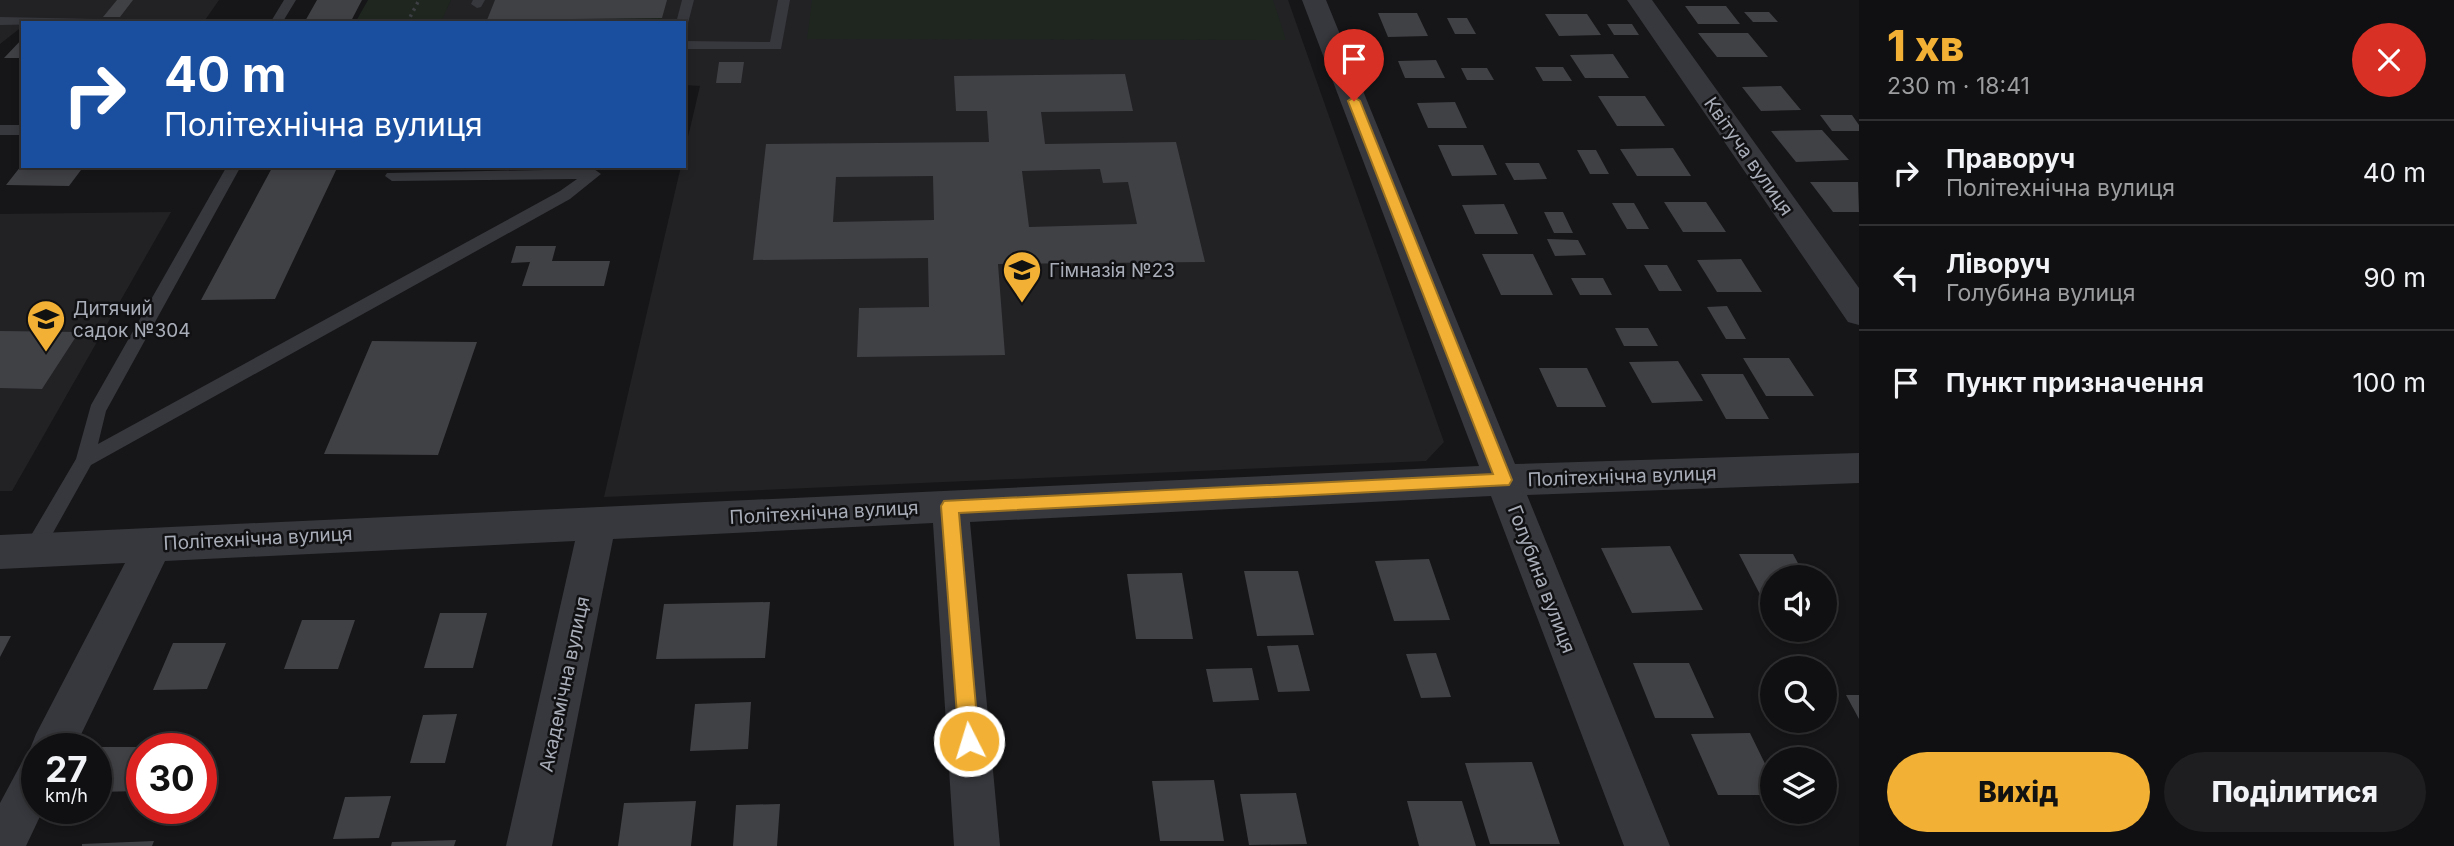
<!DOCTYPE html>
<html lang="uk">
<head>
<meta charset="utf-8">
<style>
	body { margin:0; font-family:Inter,sans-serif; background:#1e1e20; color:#f1f3f6; height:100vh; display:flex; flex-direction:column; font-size:26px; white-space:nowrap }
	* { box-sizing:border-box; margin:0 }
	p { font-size:23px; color:#9c9d9f }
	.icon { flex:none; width:38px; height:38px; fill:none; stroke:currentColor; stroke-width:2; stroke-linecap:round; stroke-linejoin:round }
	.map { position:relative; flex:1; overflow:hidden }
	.drawer { display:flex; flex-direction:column; background:#101012; width:595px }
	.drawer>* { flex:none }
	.banner { position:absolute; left:21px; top:21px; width:665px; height:147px; border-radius:0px; box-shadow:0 4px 10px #0003,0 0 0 2px #303032; background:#1a4fa0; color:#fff; overflow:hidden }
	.buttons { position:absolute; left:1760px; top:565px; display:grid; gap:14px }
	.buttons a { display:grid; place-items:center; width:77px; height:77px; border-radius:50%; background:#101012; box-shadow:0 4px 10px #0003,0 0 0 2px #303032; font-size:35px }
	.speed { position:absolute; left:21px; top:733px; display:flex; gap:14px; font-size:35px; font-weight:700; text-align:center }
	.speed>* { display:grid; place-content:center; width:91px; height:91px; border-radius:50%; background:#101012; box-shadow:0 4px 10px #0003,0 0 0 2px #303032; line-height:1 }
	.speed small { font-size:18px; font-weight:400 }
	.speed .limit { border:10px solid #d22; background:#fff; color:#111 }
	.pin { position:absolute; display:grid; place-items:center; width:60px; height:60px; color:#fff; margin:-72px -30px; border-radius:50% 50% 50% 0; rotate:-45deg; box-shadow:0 0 7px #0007 }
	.pin .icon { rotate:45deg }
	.me { position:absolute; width:77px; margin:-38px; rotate:355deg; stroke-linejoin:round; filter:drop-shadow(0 0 5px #0008) }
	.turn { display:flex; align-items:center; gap:24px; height:147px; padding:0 28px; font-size:32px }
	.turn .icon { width:91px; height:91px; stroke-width:2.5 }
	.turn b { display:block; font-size:49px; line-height:60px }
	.round { display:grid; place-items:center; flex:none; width:74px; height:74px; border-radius:37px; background:#1e1e20 }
	.headline { display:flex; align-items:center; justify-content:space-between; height:119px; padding:0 28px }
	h1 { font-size:42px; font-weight:800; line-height:52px; color:#f2b134 }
	.action { display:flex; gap:14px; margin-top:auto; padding:14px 28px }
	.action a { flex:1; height:80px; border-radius:42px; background:#f2b134; color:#111; font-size:28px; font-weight:800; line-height:80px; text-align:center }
	.action a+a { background:#1e1e20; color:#f1f3f6 }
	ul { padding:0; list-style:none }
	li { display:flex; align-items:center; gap:21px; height:105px; padding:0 28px; border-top:2px solid #303032 }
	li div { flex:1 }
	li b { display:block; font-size:26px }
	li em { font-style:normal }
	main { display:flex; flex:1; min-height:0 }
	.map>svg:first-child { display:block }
	.built { fill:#222225 }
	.green { fill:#1e261f }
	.building { fill:#404145; fill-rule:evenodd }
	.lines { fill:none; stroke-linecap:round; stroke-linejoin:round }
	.path { stroke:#3d3f44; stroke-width:3.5; stroke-dasharray:2.5 4.5; stroke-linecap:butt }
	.service { fill:#37383d; fill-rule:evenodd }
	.minor { fill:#37383d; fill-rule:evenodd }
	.route { fill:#f2b134; stroke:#9d7322; stroke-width:2 }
	.labels { text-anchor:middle; stroke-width:5; stroke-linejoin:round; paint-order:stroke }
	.street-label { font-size:19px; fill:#a8adb8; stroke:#111113 }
	.poi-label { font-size:19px; fill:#a8adb8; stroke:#111113; text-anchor:start }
</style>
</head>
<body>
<main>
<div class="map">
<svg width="1859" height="846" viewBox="0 0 1859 846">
	<rect width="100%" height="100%" fill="#161618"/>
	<path class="built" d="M 0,0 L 219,0 L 203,23 L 23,23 L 23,26 L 0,44 Z
		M 451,0 L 1288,0 L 1444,442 L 1426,461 L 604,497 L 681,166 L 684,166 L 684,154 L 700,86 L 684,85 L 684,23 L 661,23 L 662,18 L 441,20 Z
		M 171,212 L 12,491 L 0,491 L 0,214 Z"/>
	<path class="green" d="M 368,0 L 451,0 L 442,20 L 662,18 L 661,23 L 355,23 Z
		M 812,0 L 1273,0 L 1286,40 L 807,39 Z"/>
	<path class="building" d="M 117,0 L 133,0 L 120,17 L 103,17 Z
		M 317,0 L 362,0 L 350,23 L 304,23 Z
		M 495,0 L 667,0 L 662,18 L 487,20 Z
		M 1685,6 L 1726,6 L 1740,24 L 1698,24 Z
		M 1744,12 L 1769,12 L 1778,22 L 1753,22 Z
		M 1378,13 L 1417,13 L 1428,36 L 1388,37 Z
		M 1545,14 L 1587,14 L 1601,35 L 1559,36 Z
		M 1447,18 L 1467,18 L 1476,34 L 1455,34 Z
		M 1607,24 L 1632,24 L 1639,35 L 1614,35 Z
		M 1698,33 L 1748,33 L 1768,57 L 1717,57 Z
		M 23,38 L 23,58 L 4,58 Z
		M 1613,54 L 1629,78 L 1585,78 L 1570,55 Z
		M 1436,60 L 1445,78 L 1405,78 L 1398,61 Z
		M 719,62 L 744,62 L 741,83 L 716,83 Z
		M 1535,67 L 1563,67 L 1572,81 L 1543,81 Z
		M 1461,68 L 1487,68 L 1494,80 L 1467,80 Z
		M 1125,74 L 1133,111 L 1041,112 L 1045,144 L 1176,142 L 1205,262 L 998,264 L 1005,355 L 857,357 L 859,308 L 929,307 L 928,258 L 753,260 L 766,144 L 989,142 L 987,111 L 956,111 L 954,76 ZM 1100,169 L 1103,183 L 1128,182 L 1137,224 L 1029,227 L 1022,171 ZM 933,176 L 934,220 L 833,222 L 836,177 Z
		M 1781,86 L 1801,110 L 1761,111 L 1742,87 Z
		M 1598,96 L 1645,96 L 1665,126 L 1617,126 Z
		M 1455,102 L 1467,128 L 1428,128 L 1417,103 Z
		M 1820,115 L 1852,115 L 1859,125 L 1859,131 L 1832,131 Z
		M 1822,130 L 1849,160 L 1796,162 L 1771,131 Z
		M 1438,145 L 1483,145 L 1497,175 L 1452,176 Z
		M 1673,148 L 1691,176 L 1637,176 L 1620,149 Z
		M 1577,150 L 1596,150 L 1609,174 L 1590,174 Z
		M 1505,163 L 1539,163 L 1547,179 L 1514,180 Z
		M 21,166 L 84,166 L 69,186 L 6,185 Z
		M 273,166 L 338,166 L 275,299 L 201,300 Z
		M 1810,182 L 1858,182 L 1859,212 L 1833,212 Z
		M 1664,202 L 1706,202 L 1726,232 L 1683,232 Z
		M 1612,203 L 1634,203 L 1649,229 L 1627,229 Z
		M 1504,204 L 1518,234 L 1475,234 L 1462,205 Z
		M 1544,212 L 1563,212 L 1573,233 L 1554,233 Z
		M 1547,239 L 1578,240 L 1586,255 L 1555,256 Z
		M 516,246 L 556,246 L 552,261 L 610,261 L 604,286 L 522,286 L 530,262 L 511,263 Z
		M 1482,254 L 1533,254 L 1553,295 L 1501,295 Z
		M 1741,259 L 1762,292 L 1717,292 L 1697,260 Z
		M 1644,265 L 1667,265 L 1682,291 L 1659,291 Z
		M 1571,278 L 1603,278 L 1612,295 L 1580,295 Z
		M 1727,306 L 1746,339 L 1726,339 L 1707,307 Z
		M 1615,328 L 1648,328 L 1658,346 L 1624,346 Z
		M 0,331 L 79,332 L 42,389 L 0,388 Z
		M 372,341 L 477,342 L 438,455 L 324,454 Z
		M 1743,358 L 1789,358 L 1814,396 L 1766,396 Z
		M 1678,361 L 1703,401 L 1652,403 L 1629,362 Z
		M 1539,368 L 1587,368 L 1606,407 L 1557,407 Z
		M 1701,374 L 1743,374 L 1769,419 L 1726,419 Z
		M 1670,546 L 1703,610 L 1632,613 L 1601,548 Z
		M 1739,554 L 1793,554 L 1806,578 L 1773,578 L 1773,604 L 1765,604 Z
		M 1429,559 L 1450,620 L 1394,621 L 1375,561 Z
		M 1244,571 L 1298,571 L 1314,635 L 1257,636 Z
		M 1182,573 L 1193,639 L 1136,639 L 1127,574 Z
		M 770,602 L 765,658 L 656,659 L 664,604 Z
		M 440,613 L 487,613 L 473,668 L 424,668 Z
		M 302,620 L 355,620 L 338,669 L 284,669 Z
		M 0,636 L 11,636 L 0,657 Z
		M 173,643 L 226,643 L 207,689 L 153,690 Z
		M 1298,645 L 1310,691 L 1278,692 L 1267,646 Z
		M 1436,653 L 1451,697 L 1421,698 L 1406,654 Z
		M 1633,663 L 1689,663 L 1714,718 L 1655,718 Z
		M 1252,668 L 1259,700 L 1213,702 L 1206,669 Z
		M 1846,695 L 1859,695 L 1859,719 Z
		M 751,702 L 748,749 L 690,751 L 695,704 Z
		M 457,714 L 445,763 L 410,763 L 423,715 Z
		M 1750,733 L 1773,780 L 1773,795 L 1718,795 L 1691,734 Z
		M 96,747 L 142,747 L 142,791 L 96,792 Z
		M 1532,762 L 1560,844 L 1490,844 L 1465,763 Z
		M 1214,780 L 1224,841 L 1160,841 L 1152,781 Z
		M 1296,793 L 1307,844 L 1249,845 L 1240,794 Z
		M 391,796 L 379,838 L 333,839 L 345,797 Z
		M 696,801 L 691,846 L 618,846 L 624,803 Z
		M 1407,801 L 1462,801 L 1476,846 L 1419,846 Z
		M 780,804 L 777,846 L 733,846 L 736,805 Z
		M 456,840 L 454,846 L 391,846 L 392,842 Z
		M 154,841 L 152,846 L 82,846 L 82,844 Z"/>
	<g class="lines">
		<path class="path" d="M 407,23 L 419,0"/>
		<path class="service" d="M 284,0 L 296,0 L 282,23 L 270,23 Z
			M 473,0 L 485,0 L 481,7 L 477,8 L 471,4 Z
			M 682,0 L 694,0 L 688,23 L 684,26 L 684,23 L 676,23 Z
			M 778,0 L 790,0 L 781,49 L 684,49 L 684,41 L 770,42 Z
			M 0,17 L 94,19 L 100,23 L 0,25 Z
			M 0,125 L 23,125 L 23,135 L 0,135 Z
			M 227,166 L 241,166 L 106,411 L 98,444 L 560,191 L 577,179 L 392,181 L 385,176 L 387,173 L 594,169 L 601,174 L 570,199 L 91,465 L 40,556 L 33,558 L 26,556 L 23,550 L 26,544 L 76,459 L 91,405 Z"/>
		<path class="minor" d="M 1302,0 L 1326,0 L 1515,464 L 1859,453 L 1859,483 L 1527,495 L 1670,846 L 1624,846 L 1491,496 L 970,522 L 1000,846 L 954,846 L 933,523 L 613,539 L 552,846 L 506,846 L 575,541 L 165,561 L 74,749 L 37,749 L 37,808 L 44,808 L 26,846 L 0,846 L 0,803 L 22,762 L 33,757 L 30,749 L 36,734 L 125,563 L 0,569 L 0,535 L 1479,466 Z
			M 1627,0 L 1652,0 L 1859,288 L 1859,325 L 1848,322 Z"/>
	</g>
	<path class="route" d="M 1354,97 L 1360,101 L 1512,480 L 1509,485 L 959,513 L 979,741 L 976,748 L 969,751 L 962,748 L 959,741 L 941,506 L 944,501 L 1493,474 L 1348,101 Z"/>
	<defs>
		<g id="school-pin" transform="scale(2.0125)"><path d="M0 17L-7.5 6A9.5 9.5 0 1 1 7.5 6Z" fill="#f2b134" stroke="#111113"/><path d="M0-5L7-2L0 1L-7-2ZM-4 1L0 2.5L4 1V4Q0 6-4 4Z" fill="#111"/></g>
	</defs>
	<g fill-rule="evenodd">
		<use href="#school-pin" x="1022" y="270"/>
		<use href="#school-pin" x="46" y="319"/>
	</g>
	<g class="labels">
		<g class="street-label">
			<text transform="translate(1749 156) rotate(55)" y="7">Квітуча вулиця</text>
			<text transform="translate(1622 476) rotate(-2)" y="7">Політехнічна вулиця</text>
			<text transform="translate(824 512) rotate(-3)" y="7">Політехнічна вулиця</text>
			<text transform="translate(258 538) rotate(-3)" y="7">Політехнічна вулиця</text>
			<text transform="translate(1542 579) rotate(69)" y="7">Голубина вулиця</text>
			<text transform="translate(564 684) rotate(-78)" y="7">Академічна вулиця</text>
		</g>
		<g class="poi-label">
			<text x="1049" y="277">Гімназія №23</text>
			<text x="73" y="315">Дитячий<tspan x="73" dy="22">садок №304</tspan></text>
		</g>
	</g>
</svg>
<div class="buttons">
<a><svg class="icon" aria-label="sound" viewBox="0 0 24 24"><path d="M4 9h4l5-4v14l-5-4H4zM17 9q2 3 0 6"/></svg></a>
<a><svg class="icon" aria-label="search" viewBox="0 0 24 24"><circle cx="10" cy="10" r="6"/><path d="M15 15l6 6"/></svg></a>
<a><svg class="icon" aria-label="layers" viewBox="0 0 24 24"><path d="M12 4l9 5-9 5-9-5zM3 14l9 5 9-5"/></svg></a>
</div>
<div class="speed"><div>27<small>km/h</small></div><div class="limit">30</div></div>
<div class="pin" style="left:1354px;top:101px;background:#d93025"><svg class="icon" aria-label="arrive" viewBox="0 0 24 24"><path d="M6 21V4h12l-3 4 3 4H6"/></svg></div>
<svg class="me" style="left:969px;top:741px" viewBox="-20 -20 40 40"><circle r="17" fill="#f2b134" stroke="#fff" stroke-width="3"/><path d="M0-11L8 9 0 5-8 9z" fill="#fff"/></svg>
<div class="banner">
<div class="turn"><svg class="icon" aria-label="right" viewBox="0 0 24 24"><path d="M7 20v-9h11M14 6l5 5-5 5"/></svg><div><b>40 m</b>Політехнічна вулиця</div></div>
</div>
</div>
<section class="drawer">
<div class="headline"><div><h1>1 хв</h1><p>230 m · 18:41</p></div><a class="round" style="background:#d93025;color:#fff"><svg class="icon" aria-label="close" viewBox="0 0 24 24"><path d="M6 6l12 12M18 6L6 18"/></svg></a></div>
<ul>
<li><svg class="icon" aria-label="right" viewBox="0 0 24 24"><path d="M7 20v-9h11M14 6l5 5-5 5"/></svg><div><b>Праворуч</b><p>Політехнічна вулиця</p></div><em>40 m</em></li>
<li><svg class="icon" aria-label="left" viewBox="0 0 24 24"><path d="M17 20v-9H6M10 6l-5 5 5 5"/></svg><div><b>Ліворуч</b><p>Голубина вулиця</p></div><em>90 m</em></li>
<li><svg class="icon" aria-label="arrive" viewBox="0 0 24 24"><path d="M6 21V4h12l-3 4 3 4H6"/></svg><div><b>Пункт призначення</b></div><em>100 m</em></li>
</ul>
<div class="action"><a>Вихід</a><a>Поділитися</a></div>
</section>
</main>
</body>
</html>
